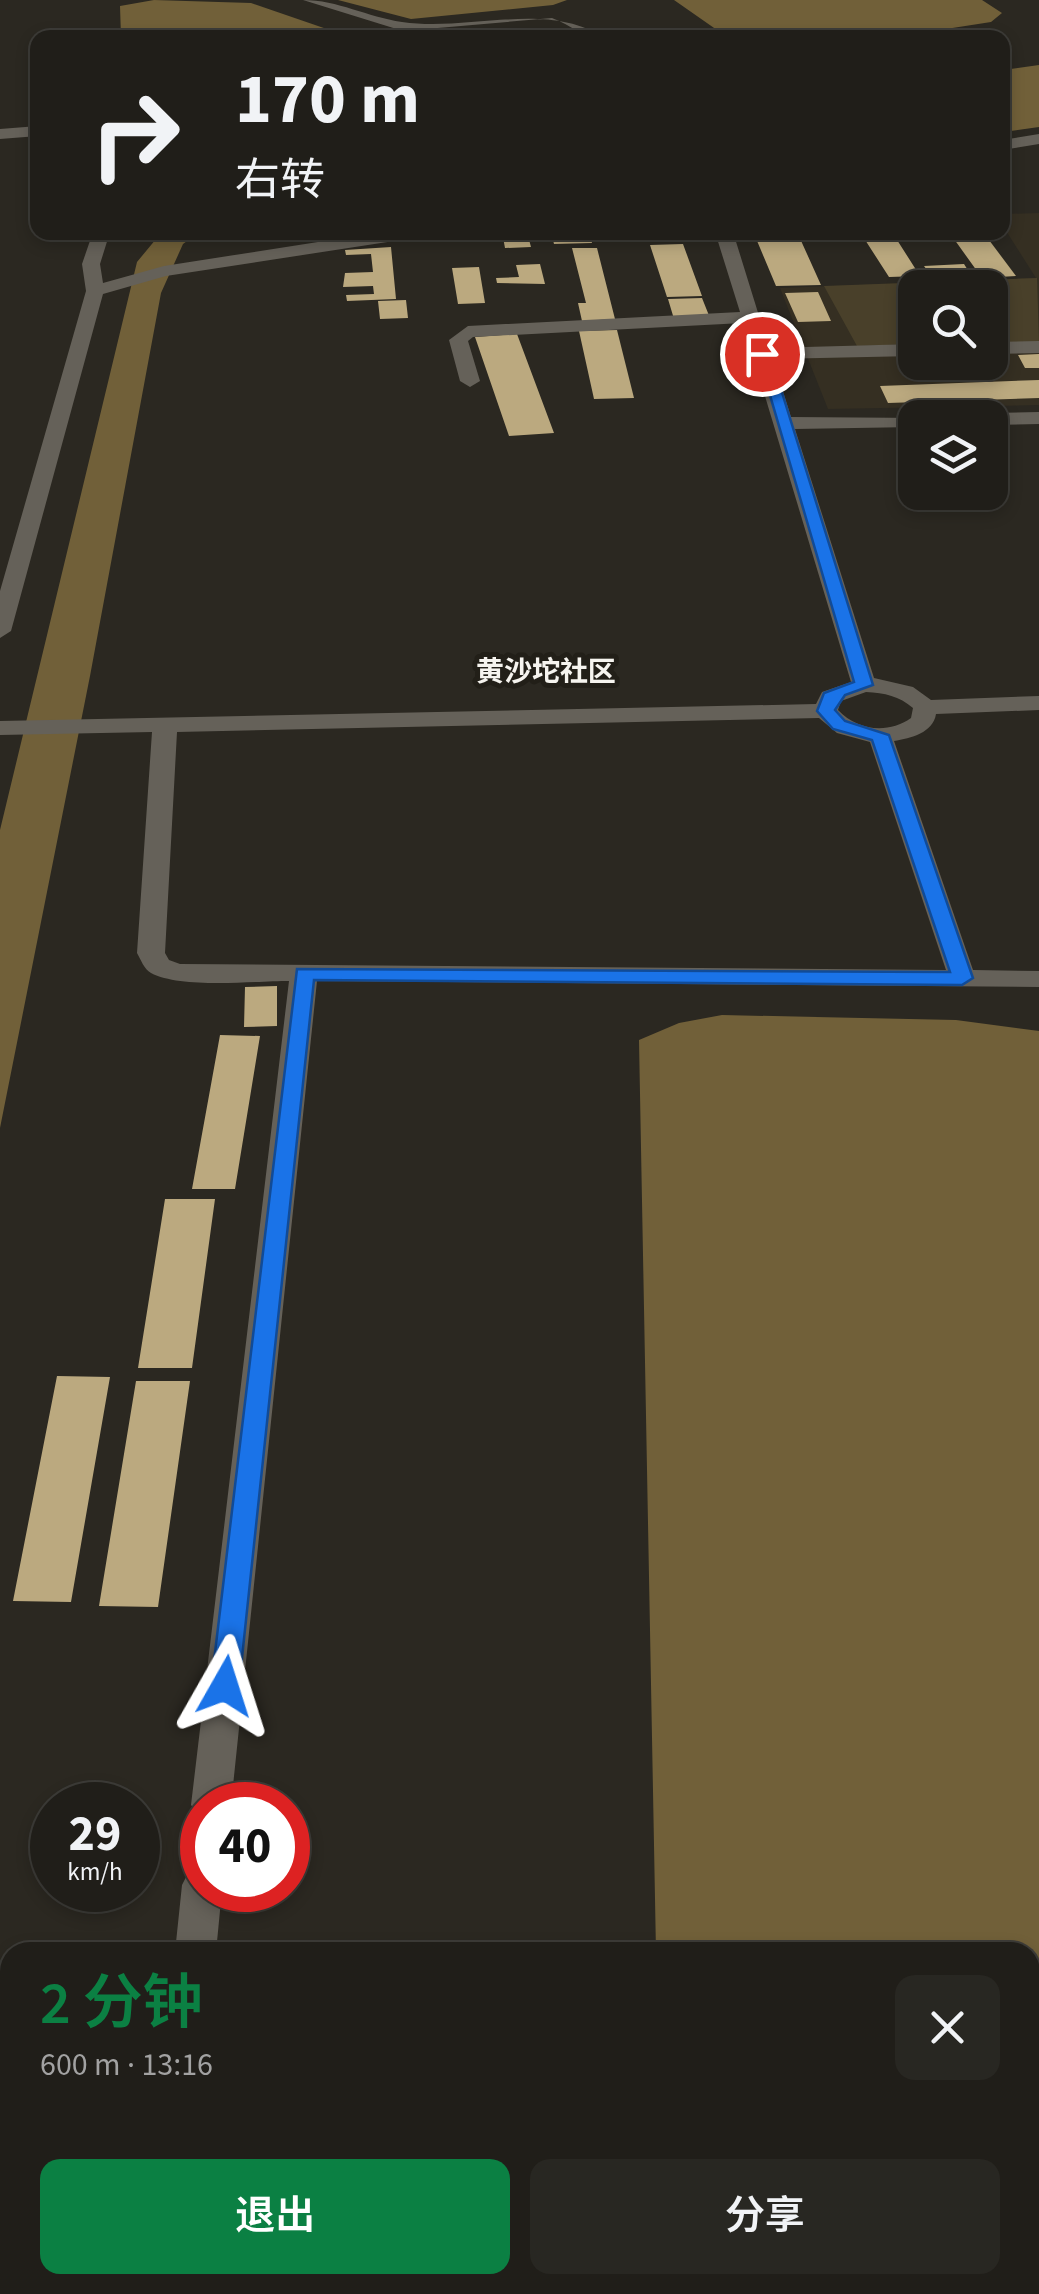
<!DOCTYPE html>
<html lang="zh">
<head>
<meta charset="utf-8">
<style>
	body { margin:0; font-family:"Source Sans 3","Noto Sans SC",sans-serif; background:#282722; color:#f1f3f6; height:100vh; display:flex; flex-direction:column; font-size:38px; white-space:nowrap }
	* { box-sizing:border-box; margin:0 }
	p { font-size:32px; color:#a2a2a2 }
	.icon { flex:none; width:55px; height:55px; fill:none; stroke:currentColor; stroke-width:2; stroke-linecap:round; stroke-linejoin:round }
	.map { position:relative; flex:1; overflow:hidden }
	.panel { position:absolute; left:0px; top:1942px; width:1040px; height:352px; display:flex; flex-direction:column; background:#201e19; border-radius:30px 30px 0 0; box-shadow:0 5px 15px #0003,0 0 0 2px #3d3c38 }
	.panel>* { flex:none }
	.hud { position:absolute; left:30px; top:30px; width:980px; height:210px; border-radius:20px; box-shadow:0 5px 15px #0003,0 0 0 2px #3d3c38; background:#201e19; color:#f1f3f6; overflow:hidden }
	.controls { position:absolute; left:898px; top:270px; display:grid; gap:20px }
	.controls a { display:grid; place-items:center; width:110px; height:110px; border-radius:20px; background:#201e19; box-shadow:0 5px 15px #0003,0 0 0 2px #3d3c38; font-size:50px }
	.speed { position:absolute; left:30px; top:1782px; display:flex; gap:20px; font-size:50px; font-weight:700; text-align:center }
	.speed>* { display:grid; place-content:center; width:130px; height:130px; border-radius:50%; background:#201e19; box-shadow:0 5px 15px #0003,0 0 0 2px #3d3c38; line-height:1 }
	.speed small { font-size:25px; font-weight:400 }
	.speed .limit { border:15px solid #d22; background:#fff; color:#111 }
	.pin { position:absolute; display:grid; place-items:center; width:85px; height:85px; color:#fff; margin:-42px; border:5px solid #fff; border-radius:50%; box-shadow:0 2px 10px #0007 }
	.me { position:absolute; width:110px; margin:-55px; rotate:6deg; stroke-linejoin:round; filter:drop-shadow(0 0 8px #0008) }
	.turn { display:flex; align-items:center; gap:35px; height:210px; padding:0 40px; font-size:45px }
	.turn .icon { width:130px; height:130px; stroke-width:2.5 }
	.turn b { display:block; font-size:70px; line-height:85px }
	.round { display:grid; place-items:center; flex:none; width:105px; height:105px; border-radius:20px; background:#282722 }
	.overview { display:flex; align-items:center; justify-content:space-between; height:170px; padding:0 40px }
	h1 { font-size:60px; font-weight:600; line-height:75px; color:#0b8043 }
	.button { display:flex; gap:20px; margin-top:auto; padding:20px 40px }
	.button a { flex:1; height:115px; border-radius:20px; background:#0b8043; color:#fff; font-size:40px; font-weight:600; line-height:115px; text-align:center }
	.button a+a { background:#282722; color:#f1f3f6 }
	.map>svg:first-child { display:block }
	.built { fill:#352f22; fill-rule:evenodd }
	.green { fill:#49402a }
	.water { fill:#716039 }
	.building { fill:#bba97f }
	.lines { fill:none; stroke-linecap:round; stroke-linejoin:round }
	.minor { fill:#656159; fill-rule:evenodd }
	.route { fill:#1a73e8; stroke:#114b97; stroke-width:2.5 }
	.labels { text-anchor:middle; stroke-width:10; stroke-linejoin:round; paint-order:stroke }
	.far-quarter-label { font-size:28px; font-weight:bold; fill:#f6f4ef; stroke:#221f18 }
</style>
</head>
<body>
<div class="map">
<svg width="1039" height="2294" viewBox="0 0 1039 2294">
	<rect width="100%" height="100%" fill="#2b2821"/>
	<path class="built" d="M 1039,213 L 1039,405 L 828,409 L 780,288 L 1036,278 L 1003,226 L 1003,214 ZM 915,288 L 990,288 L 990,362 L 915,362 Z"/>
	<path class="green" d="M 1037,278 L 1039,342 L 990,343 L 990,288 L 915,288 L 915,344 L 857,346 L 824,286 Z"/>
	<path class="water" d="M 154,0 L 251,3 L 350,37 L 121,37 L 120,6 Z
		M 338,0 L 567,0 L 553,5 L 411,19 Z
		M 674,0 L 982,0 L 1002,13 L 991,22 L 888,38 L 727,37 Z
		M 1039,65 L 1039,127 L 1003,132 L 1003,70 Z
		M 161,233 L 198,233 L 183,244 L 161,293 L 90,676 L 0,1128 L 0,830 L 137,262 Z
		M 722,1015 L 956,1020 L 1039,1031 L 1039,2157 L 1030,2158 L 1030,1952 L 656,1952 L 639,1040 L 679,1023 Z
		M 1030,2205 L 1039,2205 L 1039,2294 L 588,2294 L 589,2285 L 1030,2285 Z"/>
	<path class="building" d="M 502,232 L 527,232 L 531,247 L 505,248 Z
		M 551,232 L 589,232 L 592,243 L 554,244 Z
		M 644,232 L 676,232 L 679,242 L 648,242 Z
		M 860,232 L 892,232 L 920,276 L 889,277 Z
		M 949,232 L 983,232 L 1016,276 L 982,278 Z
		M 798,234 L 821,285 L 776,286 L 755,236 Z
		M 683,244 L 702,296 L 667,297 L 650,245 Z
		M 391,247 L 396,299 L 347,301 L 346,295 L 374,294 L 373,286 L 343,287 L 345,273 L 373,272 L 371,254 L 346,255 L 345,250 Z
		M 572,248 L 597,248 L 615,319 L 582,321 L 578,303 L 586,303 Z
		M 540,264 L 545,284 L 497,283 L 496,278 L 519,277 L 516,265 Z
		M 964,264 L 971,275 L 932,277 L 924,266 Z
		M 479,267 L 485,303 L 458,304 L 452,268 Z
		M 818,292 L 831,321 L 798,322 L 785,293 Z
		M 702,298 L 710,318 L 674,319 L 668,299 Z
		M 406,300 L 408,318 L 380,319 L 378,301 Z
		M 617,330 L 634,398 L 594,399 L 579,331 Z
		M 517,334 L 554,433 L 509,436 L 475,337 Z
		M 1039,354 L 1039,368 L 1025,368 L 1018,355 Z
		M 1039,380 L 1039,398 L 888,403 L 880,386 Z
		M 277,986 L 277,1026 L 244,1027 L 245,987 Z
		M 220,1035 L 260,1036 L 235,1189 L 192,1189 Z
		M 165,1199 L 215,1199 L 192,1368 L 138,1368 Z
		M 57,1376 L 110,1377 L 71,1602 L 13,1601 Z
		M 136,1381 L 190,1381 L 158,1607 L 99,1606 Z"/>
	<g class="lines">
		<path class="minor" d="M 303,0 C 338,0 367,17 402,22 C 469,32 547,0 604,38 C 583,38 571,25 552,18 L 403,31 Z
			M 38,126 L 38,136 L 0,139 L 0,129 Z
			M 1039,134 L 1039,144 L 1002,150 L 1002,140 Z
			M 93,232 L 110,232 L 100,264 L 103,283 L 164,266 L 382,232 L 428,232 L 420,237 L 166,276 L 103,294 L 11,631 L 0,638 L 0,591 L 86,291 L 82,264 Z
			M 715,232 L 733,232 L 769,348 L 915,344 L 915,356 L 773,359 L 791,417 L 923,418 L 915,418 L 915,427 L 795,429 L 874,678 L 913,687 L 931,700 L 1039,696 L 1039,710 L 936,714 C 933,733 911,738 894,741 L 973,970 L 1039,971 L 1039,987 L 317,981 L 231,1805 L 202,1805 L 202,1818 L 191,1805 L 289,981 C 254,981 181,989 151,973 C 144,969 141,960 137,953 L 152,732 L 0,735 L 0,721 L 816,704 L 822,692 L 851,682 L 743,323 L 473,337 L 468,341 L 480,381 L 470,387 L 460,381 L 449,340 L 468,326 L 740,312 ZM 866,692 C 885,693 899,696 913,708 L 911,718 C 888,734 858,731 838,710 L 841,701 ZM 819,718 L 837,733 L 870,742 L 946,970 L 180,964 L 169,960 L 165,953 L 177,732 Z
			M 1039,341 L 1039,353 L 990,354 L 990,342 Z
			M 1039,412 L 1039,424 L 990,425 L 990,418 L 981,418 L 990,413 Z
			M 202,1868 L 202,1890 L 222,1890 L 216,1952 L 175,1952 L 182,1885 L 188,1873 Z
			M 135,2285 L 181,2285 L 180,2294 L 134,2294 Z"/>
	</g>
	<path class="route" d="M 757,351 L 770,354 L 873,685 L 845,695 L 835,710 L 845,721 L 889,735 L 973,978 L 962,985 L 314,980 L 239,1686 L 235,1694 L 225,1697 L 215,1694 L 211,1686 L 297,969 L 950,972 L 872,740 L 833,729 L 817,711 L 824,693 L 854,682 Z"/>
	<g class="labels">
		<g class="far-quarter-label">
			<text x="546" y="681">黄沙坨社区</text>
		</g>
	</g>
</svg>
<div class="controls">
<a><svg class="icon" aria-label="search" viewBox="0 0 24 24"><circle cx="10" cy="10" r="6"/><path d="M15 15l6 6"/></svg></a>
<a><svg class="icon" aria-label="layers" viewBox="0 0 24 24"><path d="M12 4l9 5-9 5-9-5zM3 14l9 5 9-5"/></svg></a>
</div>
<div class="speed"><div>29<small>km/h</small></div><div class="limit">40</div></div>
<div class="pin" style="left:762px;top:354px;background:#d93025"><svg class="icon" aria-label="arrive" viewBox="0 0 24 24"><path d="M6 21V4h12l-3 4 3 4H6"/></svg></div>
<svg class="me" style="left:225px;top:1686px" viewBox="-20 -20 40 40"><path d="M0-17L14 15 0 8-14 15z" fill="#1a73e8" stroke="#fff" stroke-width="4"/></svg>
<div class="hud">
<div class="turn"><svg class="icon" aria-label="right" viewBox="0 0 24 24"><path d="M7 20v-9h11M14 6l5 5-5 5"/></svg><div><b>170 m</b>右转</div></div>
</div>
<section class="panel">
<div class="overview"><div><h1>2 分钟</h1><p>600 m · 13:16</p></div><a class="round"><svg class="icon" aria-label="close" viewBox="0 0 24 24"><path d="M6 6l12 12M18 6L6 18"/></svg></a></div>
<div class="button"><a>退出</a><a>分享</a></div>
</section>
</div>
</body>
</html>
